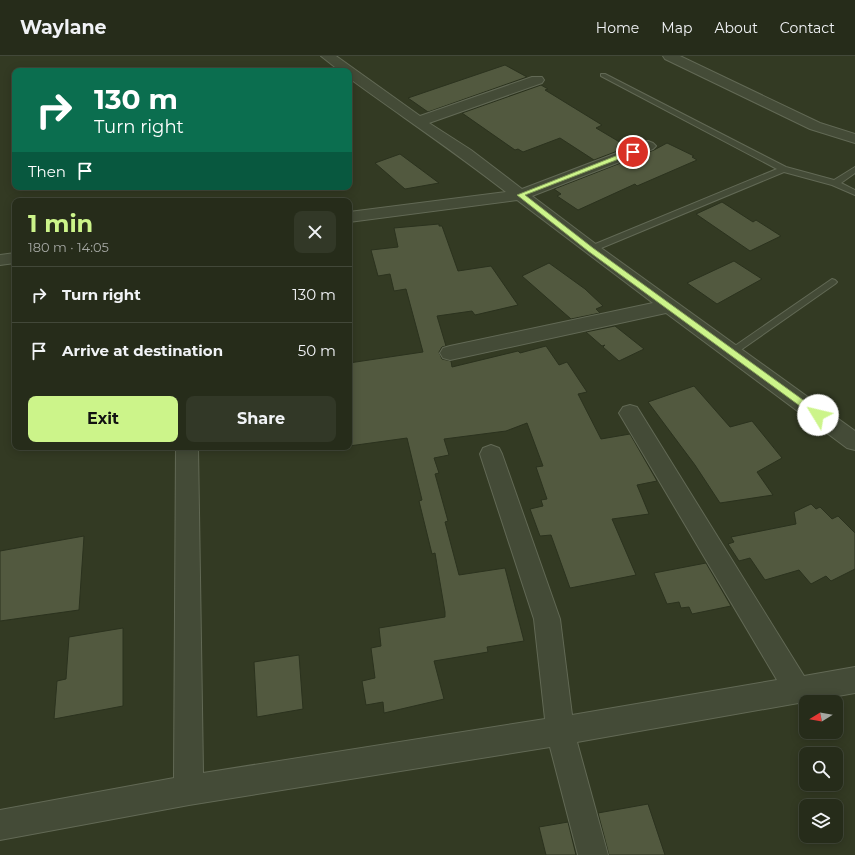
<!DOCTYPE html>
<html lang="en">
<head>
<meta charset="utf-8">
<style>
	body { margin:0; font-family:Montserrat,sans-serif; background:#323827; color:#f1f3f6; height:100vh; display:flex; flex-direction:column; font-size:15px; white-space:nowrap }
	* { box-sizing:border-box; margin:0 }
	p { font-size:13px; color:#a4a7a2 }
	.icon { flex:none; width:22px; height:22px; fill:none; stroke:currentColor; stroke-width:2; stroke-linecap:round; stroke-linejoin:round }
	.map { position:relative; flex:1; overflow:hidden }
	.side { position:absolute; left:12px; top:142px; width:340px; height:252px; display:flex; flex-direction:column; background:#262c1a; border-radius:8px; box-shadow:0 2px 10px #0003,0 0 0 1px #424839 }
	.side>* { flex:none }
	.guide { position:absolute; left:12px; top:12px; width:340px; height:122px; border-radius:8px; box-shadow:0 2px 10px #0003,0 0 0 1px #424839; background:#0b6e4f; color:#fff; overflow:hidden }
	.needle { width:26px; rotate:259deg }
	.tools { position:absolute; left:799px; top:639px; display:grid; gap:8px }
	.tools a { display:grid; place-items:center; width:44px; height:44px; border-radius:8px; background:#262c1a; box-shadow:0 2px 10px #0003,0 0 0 1px #424839; font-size:20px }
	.pin { position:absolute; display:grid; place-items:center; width:34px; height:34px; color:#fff; margin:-17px; border:2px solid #fff; border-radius:50%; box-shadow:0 1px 4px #0007 }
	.me { position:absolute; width:44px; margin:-22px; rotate:306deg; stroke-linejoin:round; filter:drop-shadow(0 0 3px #0008) }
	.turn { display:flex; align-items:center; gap:14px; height:84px; padding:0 16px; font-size:18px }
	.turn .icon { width:52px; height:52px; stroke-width:2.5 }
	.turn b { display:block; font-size:28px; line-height:34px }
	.then { display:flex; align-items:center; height:38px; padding:0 16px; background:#0003; gap:8px; font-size:15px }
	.round { display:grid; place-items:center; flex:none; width:42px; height:42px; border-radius:8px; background:#323827 }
	.headline { display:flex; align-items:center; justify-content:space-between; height:68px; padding:0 16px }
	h1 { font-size:24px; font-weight:700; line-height:30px; color:#ccf48a }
	.cta { display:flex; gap:8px; margin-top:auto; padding:8px 16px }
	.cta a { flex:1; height:46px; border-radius:8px; background:#ccf48a; color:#111; font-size:16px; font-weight:700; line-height:46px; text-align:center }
	.cta a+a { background:#323827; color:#f1f3f6 }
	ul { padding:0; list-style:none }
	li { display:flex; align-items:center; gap:12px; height:56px; padding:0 16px; border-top:1px solid #424839 }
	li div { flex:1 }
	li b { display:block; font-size:15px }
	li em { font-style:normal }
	header { display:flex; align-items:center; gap:24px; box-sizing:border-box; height:56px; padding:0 20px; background:#262c1a; border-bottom:1px solid #424839 }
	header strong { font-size:19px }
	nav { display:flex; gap:22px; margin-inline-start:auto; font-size:14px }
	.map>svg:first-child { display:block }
	.building { fill:#52593f; stroke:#2b321e }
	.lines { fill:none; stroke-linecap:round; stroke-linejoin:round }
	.service-casing { stroke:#626955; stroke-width:2 }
	.minor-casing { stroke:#626955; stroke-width:2 }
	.service { fill:#444b37; fill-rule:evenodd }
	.minor { fill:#444b37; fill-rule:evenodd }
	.route { fill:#ccf48a; stroke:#859f5a }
</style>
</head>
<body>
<header>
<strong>Waylane</strong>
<nav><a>Home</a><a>Map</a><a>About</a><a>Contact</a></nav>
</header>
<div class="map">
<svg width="855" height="799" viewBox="0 0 855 799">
	<rect width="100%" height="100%" fill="#333a23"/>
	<path class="building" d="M 505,9 L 527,21 L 428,56 L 408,42 Z
		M 541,29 L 548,33 L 545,34 L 602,69 L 596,72 L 628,91 L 594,104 L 560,82 L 523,96 L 518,93 L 515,94 L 462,57 Z
		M 667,87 L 694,100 L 692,101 L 697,104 L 637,130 L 635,128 L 578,154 L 557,140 L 561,138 L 554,133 L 654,94 Z
		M 400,98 L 439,127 L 405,133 L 375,107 Z
		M 722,146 L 753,166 L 756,164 L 781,180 L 750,195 L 696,158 Z
		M 439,168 L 439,170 L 442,170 L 458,215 L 491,210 L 518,249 L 475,259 L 472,255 L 437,260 L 446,290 L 442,291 L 439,296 L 442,303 L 451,305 L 452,311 L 518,295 L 520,297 L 546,290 L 559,309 L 567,306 L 587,336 L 578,338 L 601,383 L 630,378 L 657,425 L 637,429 L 649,458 L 612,463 L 636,519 L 570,532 L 551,479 L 540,480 L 530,453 L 543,450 L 541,444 L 547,443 L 536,411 L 543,410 L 527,367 L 506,375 L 444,383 L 449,399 L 434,402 L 439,417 L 435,418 L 448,465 L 445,466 L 459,519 L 505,512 L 524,585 L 487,591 L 488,596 L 434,605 L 444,643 L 384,657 L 383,646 L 366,649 L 362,625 L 375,622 L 371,592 L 381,590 L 379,572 L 445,561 L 445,556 L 435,497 L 432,498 L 419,445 L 422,444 L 407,382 L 349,390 L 349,307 L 423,296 L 406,233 L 394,235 L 390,218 L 378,220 L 371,194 L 398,191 L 394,172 Z
		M 734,205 L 762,223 L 717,248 L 687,227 Z
		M 549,207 L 585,233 L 603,250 L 596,253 L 600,257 L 571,263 L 522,220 Z
		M 615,270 L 644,293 L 619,305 L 603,291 L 605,289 L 602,290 L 586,276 Z
		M 694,330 L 730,371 L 752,365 L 782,402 L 757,416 L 773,439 L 720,447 L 695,409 L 648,346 Z
		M 811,448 L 816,453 L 820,451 L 832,463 L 838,460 L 855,477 L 855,513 L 831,525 L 826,520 L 811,528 L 799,514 L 765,524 L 750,502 L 739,505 L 728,488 L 734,486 L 731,481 L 796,468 L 794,456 Z
		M 84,480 L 79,554 L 0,565 L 0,495 Z
		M 706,507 L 731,550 L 692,558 L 689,551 L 681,552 L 679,546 L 667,548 L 654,517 Z
		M 123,572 L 123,650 L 54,663 L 57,625 L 66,623 L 69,581 Z
		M 299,599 L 303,653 L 257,661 L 254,606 Z
		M 648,748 L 665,799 L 609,799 L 598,757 Z
		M 568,766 L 576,799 L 546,799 L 539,771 Z"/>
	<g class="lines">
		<g class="service-casing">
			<path id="service" d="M 601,18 L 605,18 L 786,111 L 834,124 L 855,111 L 855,117 L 841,127 L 855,134 L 855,139 L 832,129 L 784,116 L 594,195 L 588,195 L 587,193 L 588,191 L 777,113 L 601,20 Z
				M 832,223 L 835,224 L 837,226 L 835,228 L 735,298 L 729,298 L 727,296 L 729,294 Z"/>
		</g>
		<g class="minor-casing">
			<path id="minor" d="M 321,0 L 336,0 L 420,60 L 532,21 L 542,21 L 544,24 L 542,27 L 429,67 L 471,94 L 522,133 L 643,87 L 648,85 L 653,87 L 656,90 L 653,93 L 532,140 L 597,189 L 855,375 L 855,394 L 847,392 L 666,257 L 450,304 L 443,302 L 440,297 L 443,292 L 450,290 L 653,247 L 517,144 L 349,166 L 349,156 L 506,136 C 455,96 401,60 349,22 L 349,15 L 340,15 Z
				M 663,0 L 680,0 L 820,67 L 855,78 L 855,87 L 810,73 L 665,3 Z
				M 15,197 L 15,207 L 0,209 L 0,199 Z
				M 630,349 L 637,351 L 804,620 L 855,611 L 855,637 L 577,686 L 608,799 L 578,799 L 550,691 L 189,749 L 0,784 L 0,754 L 174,722 L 176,391 L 198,391 L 203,717 L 545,663 L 534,563 L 480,398 L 483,392 L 491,389 L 499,392 L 502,398 L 560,563 L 572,659 L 777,624 L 619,357 L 623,351 Z"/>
		</g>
		<use href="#service" class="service"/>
		<use href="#minor" class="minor"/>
	</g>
	<path class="route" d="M 631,94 L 637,96 L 525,139 L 593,192 L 821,357 L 822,359 L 821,361 L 815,361 L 588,195 L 517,139 Z"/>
</svg>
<div class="tools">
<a><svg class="needle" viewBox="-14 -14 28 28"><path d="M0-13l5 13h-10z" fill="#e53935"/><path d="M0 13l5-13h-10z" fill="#a4a7a2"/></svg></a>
<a><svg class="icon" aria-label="search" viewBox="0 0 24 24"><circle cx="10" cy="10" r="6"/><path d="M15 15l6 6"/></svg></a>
<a><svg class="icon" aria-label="layers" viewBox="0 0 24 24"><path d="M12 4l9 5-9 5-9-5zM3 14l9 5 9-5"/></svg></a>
</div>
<div class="pin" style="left:633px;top:96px;background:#d93025"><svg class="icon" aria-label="arrive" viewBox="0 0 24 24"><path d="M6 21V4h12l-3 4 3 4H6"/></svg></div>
<svg class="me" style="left:818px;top:359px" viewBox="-20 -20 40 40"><circle r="19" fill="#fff"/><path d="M0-13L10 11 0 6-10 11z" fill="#ccf48a"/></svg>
<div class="guide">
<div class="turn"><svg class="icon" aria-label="right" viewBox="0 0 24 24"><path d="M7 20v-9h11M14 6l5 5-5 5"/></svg><div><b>130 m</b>Turn right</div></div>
<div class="then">Then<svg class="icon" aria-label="arrive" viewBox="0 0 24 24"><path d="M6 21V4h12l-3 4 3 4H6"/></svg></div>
</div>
<section class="side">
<div class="headline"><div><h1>1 min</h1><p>180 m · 14:05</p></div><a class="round"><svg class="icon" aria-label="close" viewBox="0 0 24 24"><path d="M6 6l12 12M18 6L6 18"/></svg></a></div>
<ul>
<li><svg class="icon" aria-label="right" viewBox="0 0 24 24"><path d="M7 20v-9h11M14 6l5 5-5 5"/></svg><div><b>Turn right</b></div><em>130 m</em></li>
<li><svg class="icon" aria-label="arrive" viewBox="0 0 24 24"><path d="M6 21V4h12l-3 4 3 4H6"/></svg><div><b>Arrive at destination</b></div><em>50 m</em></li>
</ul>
<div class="cta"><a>Exit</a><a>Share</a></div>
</section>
</div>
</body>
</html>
